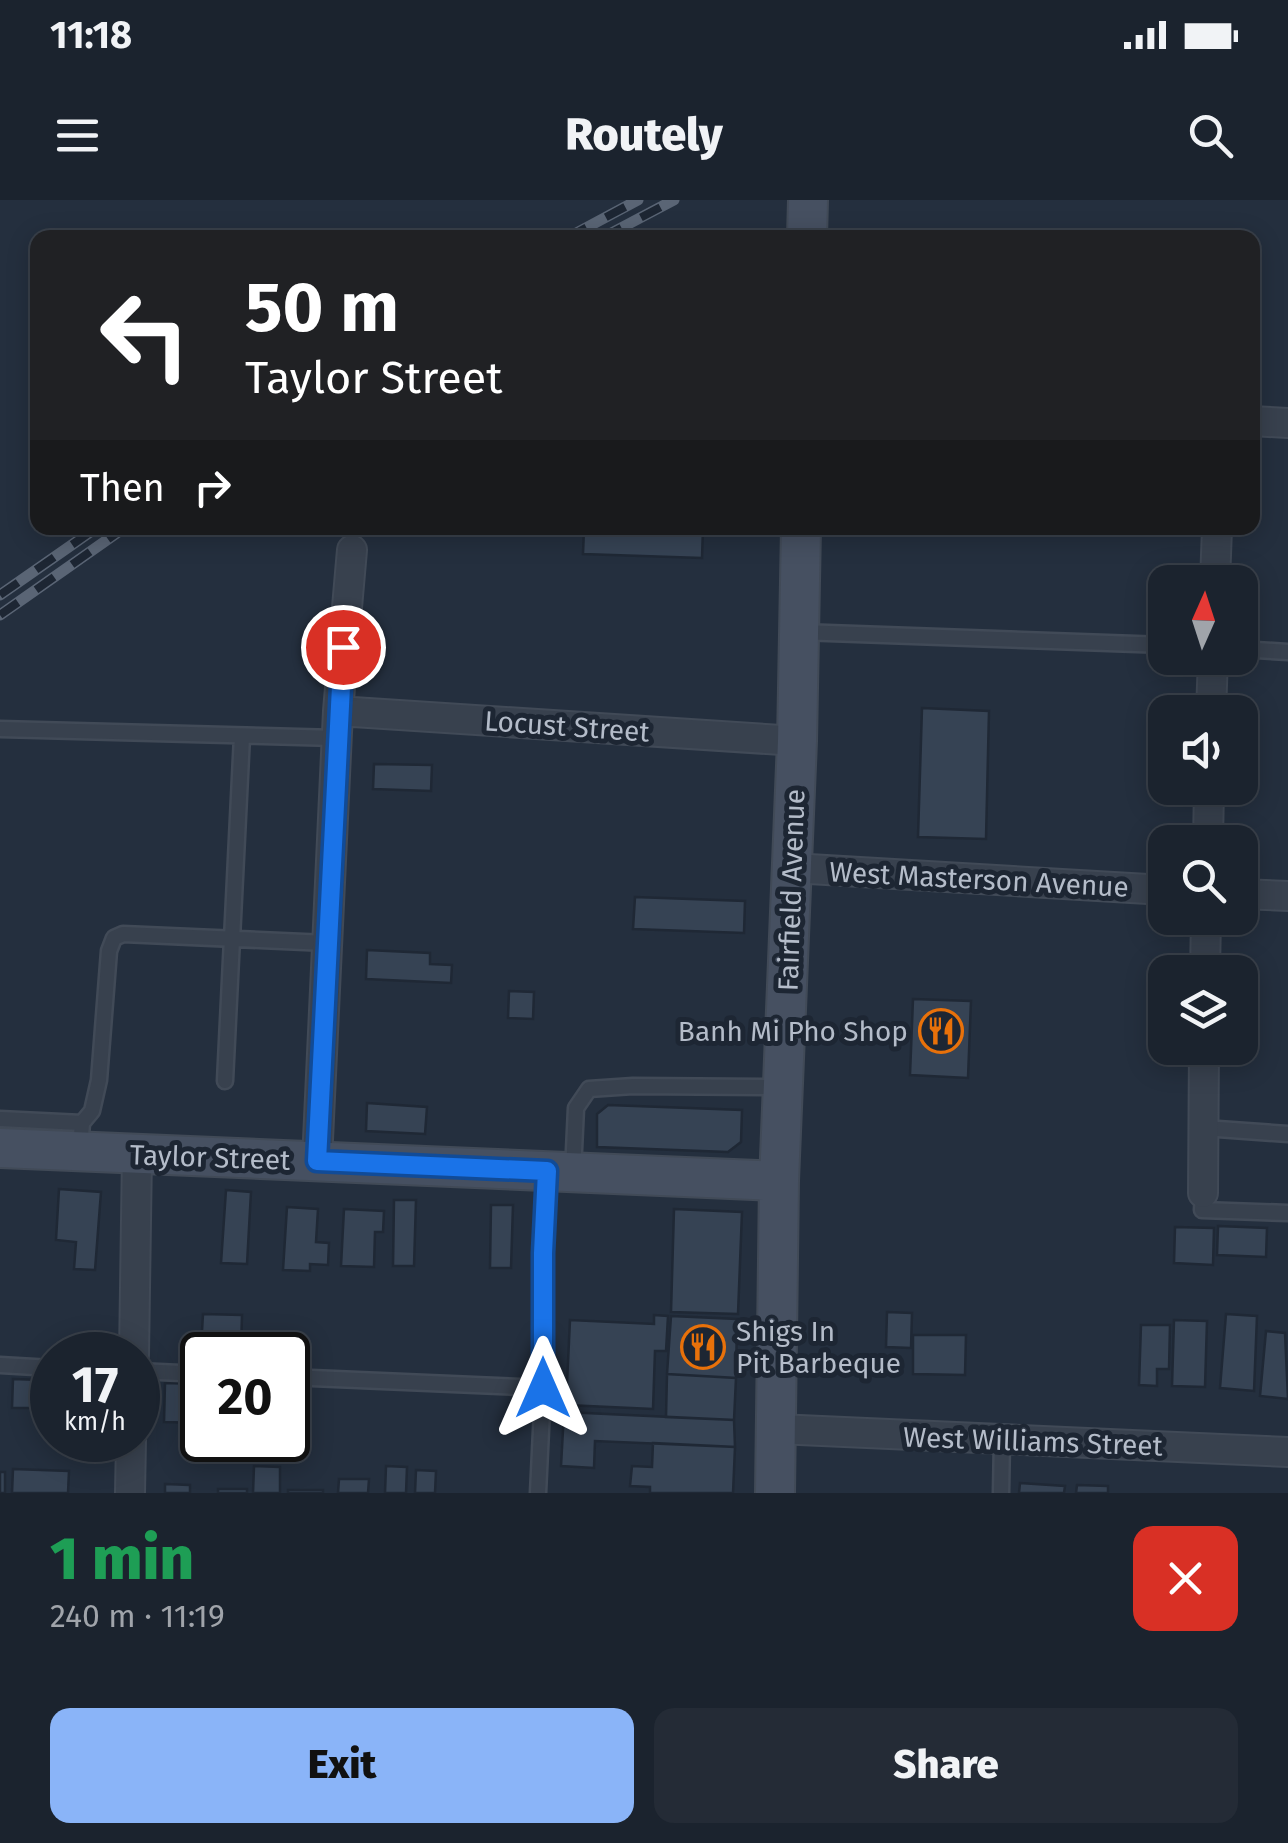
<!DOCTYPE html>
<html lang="en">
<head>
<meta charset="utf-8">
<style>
	body { margin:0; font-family:"Fira Sans",sans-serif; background:#242b36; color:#f1f3f6; height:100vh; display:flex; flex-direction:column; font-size:38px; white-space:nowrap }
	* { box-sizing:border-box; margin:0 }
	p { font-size:32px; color:#a0a4aa }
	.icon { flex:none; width:55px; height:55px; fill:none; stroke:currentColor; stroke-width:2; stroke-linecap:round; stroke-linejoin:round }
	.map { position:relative; height:1293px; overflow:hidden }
	.drawer { display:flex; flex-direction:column; background:#1b232e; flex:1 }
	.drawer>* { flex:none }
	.hud { position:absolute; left:30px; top:30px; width:1230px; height:305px; border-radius:20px; box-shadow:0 5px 25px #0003,0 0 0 2px #39404a; background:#202124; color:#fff; overflow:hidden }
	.needle { width:65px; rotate:3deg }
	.buttons { position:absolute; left:1148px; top:365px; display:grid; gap:20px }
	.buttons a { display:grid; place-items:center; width:110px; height:110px; border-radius:20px; background:#1b232e; box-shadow:0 5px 25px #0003,0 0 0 2px #39404a; font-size:50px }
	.speed { position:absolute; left:30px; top:1132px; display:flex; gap:20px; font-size:50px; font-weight:700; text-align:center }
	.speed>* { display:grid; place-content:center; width:130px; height:130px; border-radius:50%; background:#1b232e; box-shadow:0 5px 25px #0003,0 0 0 2px #39404a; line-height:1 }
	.speed small { font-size:25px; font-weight:400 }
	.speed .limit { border:5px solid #111; border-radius:15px; background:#fff; color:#111 }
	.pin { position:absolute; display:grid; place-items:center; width:85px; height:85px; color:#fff; margin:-42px; border:5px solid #fff; border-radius:50%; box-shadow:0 2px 10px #0007 }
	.me { position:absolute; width:110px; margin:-55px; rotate:0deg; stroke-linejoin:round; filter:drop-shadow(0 0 8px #0008) }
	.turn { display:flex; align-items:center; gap:35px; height:210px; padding:0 50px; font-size:45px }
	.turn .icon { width:130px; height:130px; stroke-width:2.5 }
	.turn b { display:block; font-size:70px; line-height:85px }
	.then { display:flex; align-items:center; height:95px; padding:0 50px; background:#0003; gap:20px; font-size:38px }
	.round { display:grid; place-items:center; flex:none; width:105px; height:105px; border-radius:20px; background:#242b36 }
	.head { display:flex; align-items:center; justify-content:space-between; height:170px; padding:0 50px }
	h1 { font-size:60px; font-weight:800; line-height:75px; color:#1e9e55 }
	.cta { display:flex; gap:20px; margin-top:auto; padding:20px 50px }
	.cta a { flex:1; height:115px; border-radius:20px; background:#8ab4f8; color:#111; font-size:40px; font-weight:800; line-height:115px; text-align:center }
	.cta a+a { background:#242b36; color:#f1f3f6 }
	.status { display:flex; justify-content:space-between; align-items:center; height:70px; padding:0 50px; background:#1b232e; direction:ltr }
	.status svg { height:28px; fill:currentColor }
	header { display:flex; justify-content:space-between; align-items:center; height:130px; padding:0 50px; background:#1b232e; font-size:45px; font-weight:800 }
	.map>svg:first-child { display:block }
	.building { fill:#364354; stroke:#1f2835; stroke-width:2.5 }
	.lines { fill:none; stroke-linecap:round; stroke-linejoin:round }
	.service-casing { stroke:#414a57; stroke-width:19 }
	.minor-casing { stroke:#414a57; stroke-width:32 }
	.secondary-casing { stroke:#414a57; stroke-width:42 }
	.service { stroke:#38414e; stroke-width:14 }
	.minor { stroke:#38414e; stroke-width:28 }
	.secondary { stroke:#465061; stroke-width:38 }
	.rail-casing { stroke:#5a6575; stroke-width:11 }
	.rail { stroke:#1d2633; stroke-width:8; stroke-dasharray:22; stroke-linecap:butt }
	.route-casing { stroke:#114b97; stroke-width:25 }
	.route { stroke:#1a73e8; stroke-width:18 }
	.labels { text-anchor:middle; stroke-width:10; stroke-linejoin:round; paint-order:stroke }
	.street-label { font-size:28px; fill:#b4bcc9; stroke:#1d2633 }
	.poi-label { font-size:28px; fill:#b4bcc9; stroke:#1d2633; text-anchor:end }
</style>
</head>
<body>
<div class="status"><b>11:18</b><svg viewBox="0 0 49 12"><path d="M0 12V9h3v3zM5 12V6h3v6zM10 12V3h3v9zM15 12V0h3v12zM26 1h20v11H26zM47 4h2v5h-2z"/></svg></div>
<header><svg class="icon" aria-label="menu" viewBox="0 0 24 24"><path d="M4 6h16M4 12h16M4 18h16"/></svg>Routely<svg class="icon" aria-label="search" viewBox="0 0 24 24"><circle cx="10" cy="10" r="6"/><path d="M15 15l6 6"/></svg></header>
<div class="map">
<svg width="1288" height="1293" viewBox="0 0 1288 1293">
	<rect width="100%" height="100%" fill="#242f3e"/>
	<path class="building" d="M 584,328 L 703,328 L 702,358 L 583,354 Z
		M 922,508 L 989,511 L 986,639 L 918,637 Z
		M 374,564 L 432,565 L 431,591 L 373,589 Z
		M 635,697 L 745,701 L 744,733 L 633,729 Z
		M 367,750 L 430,753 L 430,764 L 452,765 L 451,783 L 366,779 Z
		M 509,791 L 534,792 L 533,819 L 508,818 Z
		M 913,799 L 971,801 L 968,878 L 910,875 Z
		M 367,903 L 427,907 L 425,934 L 366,931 Z
		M 608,905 L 742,910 L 741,942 L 728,952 L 597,947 L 597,914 Z
		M 59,989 L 101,992 L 95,1070 L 74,1069 L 76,1042 L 56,1040 Z
		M 226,990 L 251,992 L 247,1064 L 221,1063 Z
		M 394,1000 L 416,1000 L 414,1066 L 393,1066 Z
		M 491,1005 L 513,1005 L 511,1068 L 490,1068 Z
		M 287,1007 L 318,1009 L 316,1042 L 329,1043 L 328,1065 L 310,1064 L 310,1071 L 283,1070 Z
		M 344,1009 L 384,1011 L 383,1032 L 375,1032 L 374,1067 L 341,1066 Z
		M 674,1009 L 742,1012 L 738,1114 L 671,1112 Z
		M 1218,1026 L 1267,1028 L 1266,1057 L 1217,1055 Z
		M 1175,1027 L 1214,1028 L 1213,1065 L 1174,1063 Z
		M 887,1112 L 912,1113 L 911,1148 L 886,1147 Z
		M 203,1114 L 242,1115 L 241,1149 L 201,1148 Z
		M 1226,1114 L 1257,1116 L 1254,1191 L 1220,1188 Z
		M 654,1115 L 668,1116 L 666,1151 L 655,1151 L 653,1209 L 566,1205 L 570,1120 L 654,1124 Z
		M 671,1116 L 737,1119 L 736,1178 L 667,1174 Z
		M 1174,1120 L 1207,1121 L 1205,1187 L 1172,1186 Z
		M 1141,1125 L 1170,1125 L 1169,1169 L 1157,1169 L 1157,1186 L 1139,1185 Z
		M 1266,1131 L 1285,1133 L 1288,1199 L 1260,1196 Z
		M 913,1135 L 966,1135 L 965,1175 L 913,1174 Z
		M 667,1174 L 736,1178 L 734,1220 L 666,1217 Z
		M 13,1179 L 41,1180 L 40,1208 L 12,1208 Z
		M 165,1183 L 201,1184 L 201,1223 L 164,1222 Z
		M 564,1212 L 734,1220 L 735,1247 L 595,1241 L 594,1268 L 561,1266 Z
		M 653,1243 L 735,1247 L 733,1293 L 650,1293 L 650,1287 L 630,1286 L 632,1266 L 652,1267 Z
		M 254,1266 L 280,1267 L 280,1293 L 253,1293 Z
		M 386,1266 L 407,1267 L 406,1293 L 385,1293 Z
		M 13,1269 L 69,1271 L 68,1293 L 12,1293 Z
		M 416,1270 L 436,1271 L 435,1293 L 415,1293 Z
		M 0,1272 L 5,1272 L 5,1293 L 0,1293 Z
		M 339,1279 L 369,1279 L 368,1293 L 338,1293 Z
		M 1020,1283 L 1065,1286 L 1064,1293 L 1019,1293 Z
		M 165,1284 L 190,1285 L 190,1293 L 165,1293 Z
		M 1077,1285 L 1108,1286 L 1108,1293 L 1076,1293 Z
		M 218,1289 L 247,1289 L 247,1293 L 218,1293 Z
		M 288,1290 L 323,1290 L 323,1293 L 288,1293 Z"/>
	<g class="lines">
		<g class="service-casing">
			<path id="service" d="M 800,432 L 1165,445
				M 1240,449 L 1288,452
				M 0,529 L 336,538
				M 225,881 L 242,536
				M 0,919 L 82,923
				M 1204,928 L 1288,934
				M 80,948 L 82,923 L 92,911 L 99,880 L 109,751 L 114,738 L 123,734 L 327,743
				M 573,971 L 576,908 L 589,889 L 633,886 L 780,887
				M 1203,993 L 1202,1010 L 1288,1013
				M 0,1165 L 52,1168
				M 138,1171 L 202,1174
				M 288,1177 L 543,1188 L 538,1293
				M 543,1188 L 547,973
				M 1001,1293 L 1002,1239"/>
		</g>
		<g class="minor-casing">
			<path id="minor" d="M 1252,221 L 1288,223
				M 1215,382 L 1217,328
				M 338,511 L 797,541
				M 1211,512 L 1213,458
				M 1208,642 L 1209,588
				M 792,668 L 1165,690
				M 1240,694 L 1288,696
				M 1205,772 L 1206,718
				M 317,961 L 338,511 L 352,350
				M 1203,993 L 1204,848
				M 134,1155 L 137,954
				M 777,1229 L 1288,1252
				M 130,1293 L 131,1240"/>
		</g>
		<g class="secondary-casing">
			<path id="secondary" d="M 807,38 L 808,0
				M 0,948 L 779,981
				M 775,1293 L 779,981 L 797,541 L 801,328"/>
		</g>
		<use href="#service" class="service"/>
		<use href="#minor" class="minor"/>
		<use href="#secondary" class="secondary"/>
		<g class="rail-casing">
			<path id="rail" d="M 567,38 L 638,0
				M 602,38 L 674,0
				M 0,395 L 96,328
				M 0,415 L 124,328"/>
		</g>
		<use href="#rail" class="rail"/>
	</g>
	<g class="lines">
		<g class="route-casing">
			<path id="route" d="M 343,447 L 317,961 L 547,971 L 543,1053 L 543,1188"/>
		</g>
		<use href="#route" class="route"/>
	</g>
	<defs>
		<g id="restaurant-ring" transform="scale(2.25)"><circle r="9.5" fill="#1d2633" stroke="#e8710a" stroke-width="1.5"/><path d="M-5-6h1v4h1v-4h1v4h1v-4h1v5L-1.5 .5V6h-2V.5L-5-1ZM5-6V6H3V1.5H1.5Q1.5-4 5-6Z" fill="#e8710a"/></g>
	</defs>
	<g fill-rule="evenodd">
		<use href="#restaurant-ring" x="941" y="831"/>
		<use href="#restaurant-ring" x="703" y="1147"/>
	</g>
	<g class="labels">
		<g class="street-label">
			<text transform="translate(567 526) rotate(4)" y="10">Locust Street</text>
			<text transform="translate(979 679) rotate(3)" y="10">West Masterson Avenue</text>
			<text transform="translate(791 690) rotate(-88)" y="10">Fairfield Avenue</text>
			<text transform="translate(210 957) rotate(2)" y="10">Taylor Street</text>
			<text transform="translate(1033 1241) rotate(2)" y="10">West Williams Street</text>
		</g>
		<g class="poi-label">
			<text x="908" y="841">Banh Mi Pho Shop</text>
			<text x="736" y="1141" text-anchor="start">Shigs In<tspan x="736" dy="32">Pit Barbeque</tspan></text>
		</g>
	</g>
</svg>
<div class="buttons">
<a><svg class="needle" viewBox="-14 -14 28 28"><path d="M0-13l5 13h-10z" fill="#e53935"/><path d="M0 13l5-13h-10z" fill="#a0a4aa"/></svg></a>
<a><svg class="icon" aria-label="sound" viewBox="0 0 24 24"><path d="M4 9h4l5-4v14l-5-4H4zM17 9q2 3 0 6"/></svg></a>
<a><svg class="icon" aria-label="search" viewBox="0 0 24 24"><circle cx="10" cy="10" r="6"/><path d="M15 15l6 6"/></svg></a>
<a><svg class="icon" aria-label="layers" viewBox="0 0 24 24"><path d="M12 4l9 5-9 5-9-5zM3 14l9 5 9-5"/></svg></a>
</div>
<div class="speed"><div>17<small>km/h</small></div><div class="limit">20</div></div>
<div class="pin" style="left:343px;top:447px;background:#d93025"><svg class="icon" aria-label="arrive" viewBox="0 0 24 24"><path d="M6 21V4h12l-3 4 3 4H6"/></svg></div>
<svg class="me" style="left:543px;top:1188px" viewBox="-20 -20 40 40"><path d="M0-17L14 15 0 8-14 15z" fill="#1a73e8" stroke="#fff" stroke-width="4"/></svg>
<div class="hud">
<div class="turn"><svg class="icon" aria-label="left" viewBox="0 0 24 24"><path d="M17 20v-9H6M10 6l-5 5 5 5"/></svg><div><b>50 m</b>Taylor Street</div></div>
<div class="then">Then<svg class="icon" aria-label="right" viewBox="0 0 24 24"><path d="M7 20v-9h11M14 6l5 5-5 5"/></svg></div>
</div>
</div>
<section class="drawer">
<div class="head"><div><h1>1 min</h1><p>240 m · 11:19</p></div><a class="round" style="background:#d93025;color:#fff"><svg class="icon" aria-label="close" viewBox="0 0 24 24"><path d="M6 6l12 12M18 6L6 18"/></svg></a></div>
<div class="cta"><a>Exit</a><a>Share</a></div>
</section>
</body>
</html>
